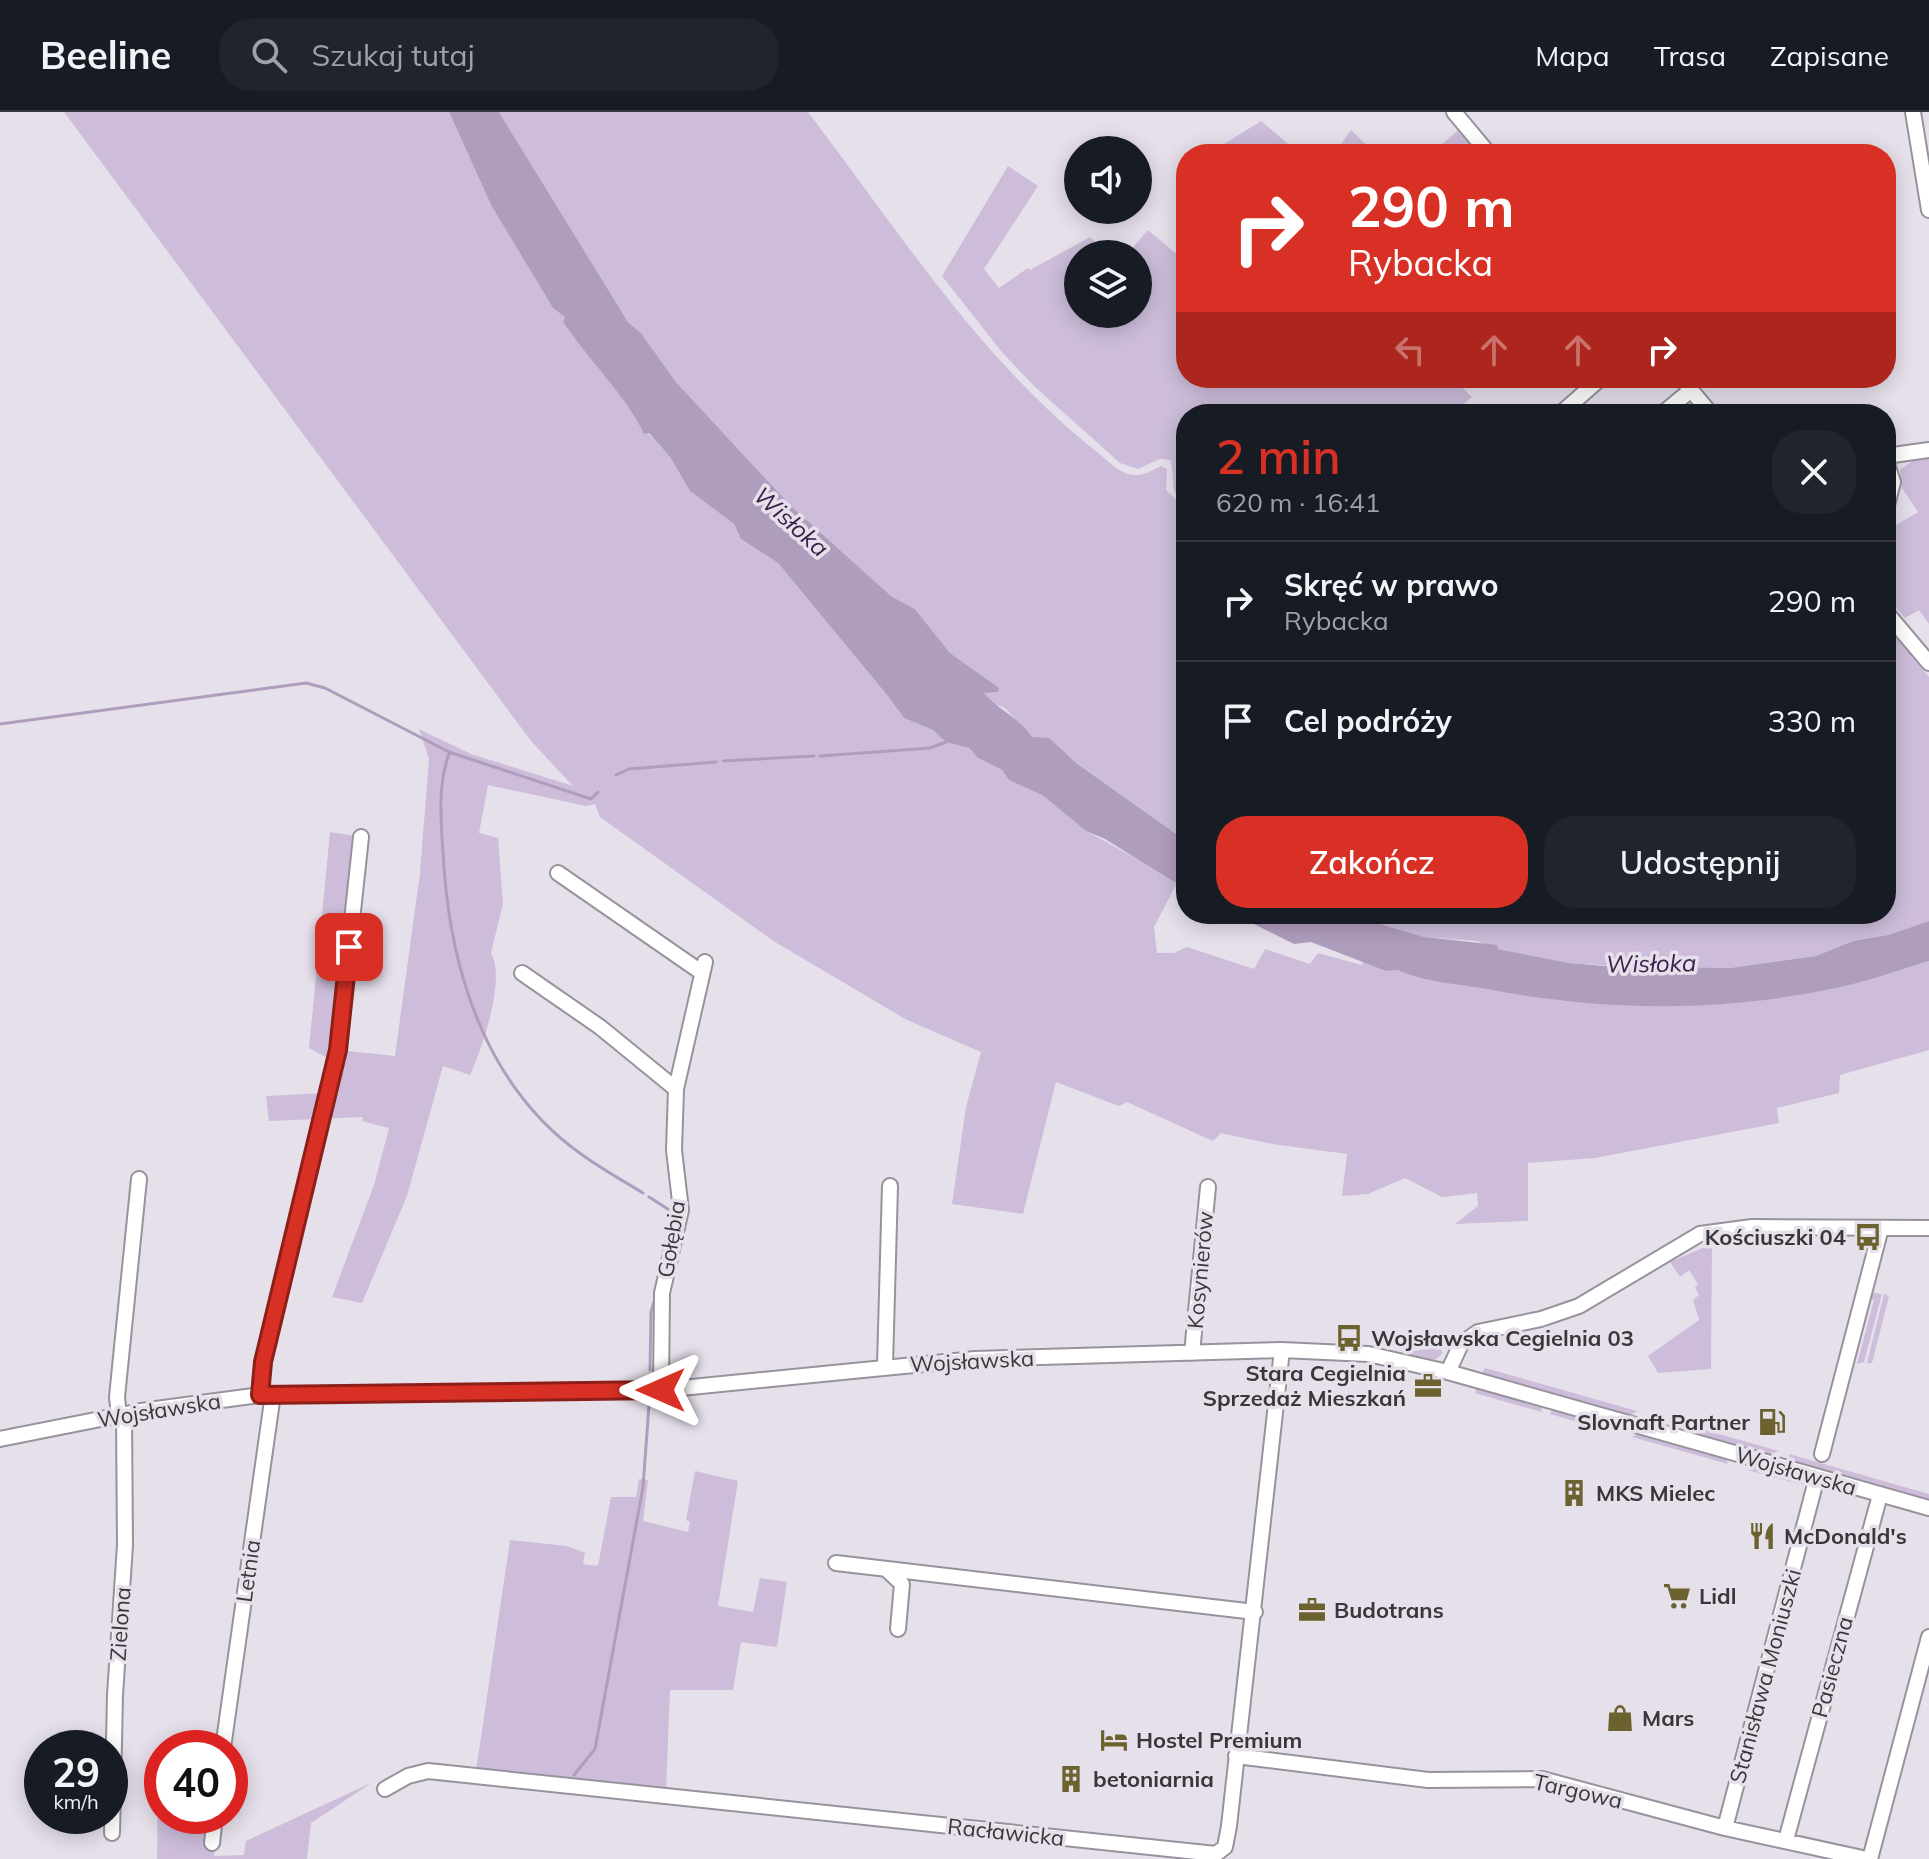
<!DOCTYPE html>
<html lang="pl">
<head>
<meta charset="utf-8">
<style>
	body { margin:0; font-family:Mulish,sans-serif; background:#20242c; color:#f1f3f6; height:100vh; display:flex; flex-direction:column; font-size:30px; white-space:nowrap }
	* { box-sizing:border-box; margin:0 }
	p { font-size:26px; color:#9ea1a6 }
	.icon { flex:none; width:44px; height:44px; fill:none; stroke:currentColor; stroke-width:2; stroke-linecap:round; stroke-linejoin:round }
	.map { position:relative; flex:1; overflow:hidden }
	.side { position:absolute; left:1176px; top:292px; width:720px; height:520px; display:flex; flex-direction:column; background:#171b24; border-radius:32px; box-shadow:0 4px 20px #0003 }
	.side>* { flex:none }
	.banner { position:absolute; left:1176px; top:32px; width:720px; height:244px; border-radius:32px; box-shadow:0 4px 20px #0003; background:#d93025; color:#fff; overflow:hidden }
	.controls { position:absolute; left:1064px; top:24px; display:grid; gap:16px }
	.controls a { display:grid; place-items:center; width:88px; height:88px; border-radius:50%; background:#171b24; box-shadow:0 4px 20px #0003; font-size:40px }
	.speed { position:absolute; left:24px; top:1618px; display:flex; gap:16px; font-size:40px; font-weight:700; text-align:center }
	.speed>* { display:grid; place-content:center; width:104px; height:104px; border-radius:50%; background:#171b24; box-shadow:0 4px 20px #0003; line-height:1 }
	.speed small { font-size:20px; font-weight:400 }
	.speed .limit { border:12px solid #d22; background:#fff; color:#111 }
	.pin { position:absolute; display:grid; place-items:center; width:68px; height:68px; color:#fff; margin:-34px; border-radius:16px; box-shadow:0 4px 12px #0006 }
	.me { position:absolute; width:88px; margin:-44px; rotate:270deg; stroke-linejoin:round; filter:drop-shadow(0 0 6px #0008) }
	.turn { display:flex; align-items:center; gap:28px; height:168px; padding:0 40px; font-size:36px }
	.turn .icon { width:104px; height:104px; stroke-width:2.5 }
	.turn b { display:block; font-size:56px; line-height:68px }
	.lanes { display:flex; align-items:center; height:76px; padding:0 40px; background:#0003; justify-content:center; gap:40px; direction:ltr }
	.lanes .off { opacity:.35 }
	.round { display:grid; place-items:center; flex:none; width:84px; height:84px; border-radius:32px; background:#20242c }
	.summary { display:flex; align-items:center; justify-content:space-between; height:136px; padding:0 40px }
	h1 { font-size:48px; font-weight:600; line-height:60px; color:#d93025 }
	.button { display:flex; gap:16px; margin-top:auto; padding:16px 40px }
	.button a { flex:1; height:92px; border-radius:32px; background:#d93025; color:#fff; font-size:32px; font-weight:600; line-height:92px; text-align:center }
	.button a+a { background:#20242c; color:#f1f3f6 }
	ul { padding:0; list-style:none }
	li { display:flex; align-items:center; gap:24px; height:120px; padding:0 40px; border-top:2px solid #363941 }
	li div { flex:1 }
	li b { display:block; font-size:30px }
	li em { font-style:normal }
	header { display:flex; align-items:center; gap:48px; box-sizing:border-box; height:112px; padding:0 40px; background:#171b24; border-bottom:2px solid #363941 }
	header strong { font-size:38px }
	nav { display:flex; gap:44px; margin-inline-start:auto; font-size:28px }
	.search { width:560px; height:72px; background:#20242c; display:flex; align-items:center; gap:20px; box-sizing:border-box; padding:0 28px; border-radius:32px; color:#9ea1a6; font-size:30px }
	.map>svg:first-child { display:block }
	.green { fill:#cdbdda }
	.water { fill:#af9dbe }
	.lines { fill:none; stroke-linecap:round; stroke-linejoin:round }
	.stream { stroke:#af9dbe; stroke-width:3 }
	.minor-casing { stroke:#97929c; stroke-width:18 }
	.minor { stroke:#fff; stroke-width:14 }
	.route-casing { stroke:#8d1f18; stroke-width:20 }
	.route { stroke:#d93025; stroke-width:14 }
	.labels { text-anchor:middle; stroke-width:7; stroke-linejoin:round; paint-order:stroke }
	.poi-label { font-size:22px; font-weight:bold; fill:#3a373c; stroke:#e6e0eb; text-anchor:start }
	.street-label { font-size:22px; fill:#3a373c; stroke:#e6e0eb }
	.water-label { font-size:24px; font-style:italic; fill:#3b224d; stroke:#e6e0eb }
</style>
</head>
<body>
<header>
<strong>Beeline</strong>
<div class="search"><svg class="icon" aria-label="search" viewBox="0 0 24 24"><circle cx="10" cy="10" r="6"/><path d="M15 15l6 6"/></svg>Szukaj tutaj</div>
<nav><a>Mapa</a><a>Trasa</a><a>Zapisane</a></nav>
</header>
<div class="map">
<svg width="1929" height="1747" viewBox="0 0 1929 1747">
	<rect width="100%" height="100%" fill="#e6e0eb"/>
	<path class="green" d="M 64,0 L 449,0 L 492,95 L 553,196 L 566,205 L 563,210 C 589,249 625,281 644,322 L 648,321 L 670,345 L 690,379 L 734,412 L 741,427 L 778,451 L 887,583 L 904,606 L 933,618 L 945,629 L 969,636 L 978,646 L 1002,658 L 1010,668 L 1042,683 L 1086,719 L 1178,769 L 1154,815 L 1157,841 L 1174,841 L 1187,835 L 1254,857 L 1265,837 L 1310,852 L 1318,841 L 1362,853 L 1363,849 L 1386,859 L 1397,858 C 1542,894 1689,907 1836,876 C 1867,870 1898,858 1929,849 L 1929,938 L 1840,963 L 1839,981 L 1777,996 L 1779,1011 L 1595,1046 L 1528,1051 L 1528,1109 L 1455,1112 L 1478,1094 L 1477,1081 L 1442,1085 L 1405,1066 L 1368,1082 L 1342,1084 L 1347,1042 L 1272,1032 L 1221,1021 L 1213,1029 L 1127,990 L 1119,994 L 1056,970 L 1023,1102 L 952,1092 L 966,995 L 981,940 L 907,908 L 775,830 L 600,705 L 595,692 L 586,694 L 488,673 L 479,721 L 498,726 L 503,792 L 491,841 C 506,868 483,934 470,963 L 443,954 L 407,1084 L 362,1191 L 332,1185 L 374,1073 L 389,1016 L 362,1009 L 363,1005 L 269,1009 L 266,984 L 323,981 L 331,948 L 309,936 L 330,720 L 361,725 L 339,938 L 395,944 L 420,761 L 429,647 L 419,617 L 471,642 L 573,674 L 531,629 Z
		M 499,0 L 808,0 C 898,118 980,248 1097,340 C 1107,348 1120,362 1133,363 C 1144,364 1152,358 1161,354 L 1167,357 L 1166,378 L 1186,397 L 1186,729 L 1052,633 L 1032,626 L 1005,596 L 992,591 L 983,580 L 989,569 L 950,541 L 915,497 L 891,484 L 791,394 L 676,270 L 641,221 L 628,210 Z
		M 1261,9 L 1300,42 L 1217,42 L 1216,37 Z
		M 1464,13 L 1483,35 L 1475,42 L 1431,42 Z
		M 1351,18 L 1376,42 L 1334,42 Z
		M 1008,54 L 1038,74 L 984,157 L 999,176 L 1028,156 L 1030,158 L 1090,125 L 1110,142 L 1078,142 L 1078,202 L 1138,202 L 1138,142 L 1127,142 L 1148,118 L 1186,150 L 1186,266 L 1452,266 L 1472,285 L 1452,302 L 1186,302 L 1184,391 L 1174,379 L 1171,348 L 1160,347 L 1138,357 L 1120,351 L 1034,274 L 1001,239 L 942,164 Z
		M 1929,344 L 1929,512 L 1919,498 L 1905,506 L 1886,484 L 1886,419 L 1918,400 L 1902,376 L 1900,358 L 1914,348 Z
		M 1886,513 L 1929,565 L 1929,809 L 1888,823 L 1853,829 L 1816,844 L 1730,856 L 1643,856 L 1569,851 L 1498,837 L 1477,829 L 1424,825 L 1346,802 L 1886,802 Z
		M 1712,1132 L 1711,1257 L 1658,1261 L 1648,1244 L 1699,1208 L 1693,1188 L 1699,1183 L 1695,1175 L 1698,1172 L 1689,1158 L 1680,1165 L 1670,1150 Z
		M 1874,1181 L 1882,1182 L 1864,1250 L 1857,1252 L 1874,1188 L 1868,1186 Z
		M 1884,1182 L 1889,1184 L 1872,1251 L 1867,1251 Z
		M 1439,1235 L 1443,1241 L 1435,1248 L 1402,1241 Z
		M 1485,1256 L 1637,1299 L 1628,1305 L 1481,1262 Z
		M 1477,1275 L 1542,1294 L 1541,1300 L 1475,1281 Z
		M 1553,1297 L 1600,1311 L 1609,1319 L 1550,1302 Z
		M 1687,1313 L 1779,1339 L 1767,1343 L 1692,1322 Z
		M 1637,1322 L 1726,1347 L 1728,1352 L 1632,1325 Z
		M 1789,1342 L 1929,1382 L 1929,1389 L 1791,1350 Z
		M 1757,1356 L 1803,1368 L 1808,1374 L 1747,1358 Z
		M 695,1359 L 738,1369 L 718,1494 L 753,1500 L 760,1466 L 787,1470 L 777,1535 L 741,1530 L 733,1578 L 670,1578 L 666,1679 L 476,1659 L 510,1428 L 567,1434 L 585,1441 L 583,1452 L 598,1454 L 611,1385 L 636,1385 L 639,1367 L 648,1368 L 643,1409 L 688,1420 L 690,1410 L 686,1408 Z
		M 158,1653 L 162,1653 L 162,1704 L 216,1704 L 214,1744 L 244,1743 L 246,1729 L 373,1670 L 311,1711 L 307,1747 L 157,1747 Z"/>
	<path class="water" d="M 449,0 L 499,0 L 628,210 L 641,221 L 676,270 L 791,394 L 891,484 L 915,497 L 950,541 L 999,576 L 998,580 L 984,581 C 998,598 1019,605 1032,625 L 1049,626 L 1075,650 L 1186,729 L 1186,777 L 1105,727 L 1086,719 L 1042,683 L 1009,668 L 1002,658 L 978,646 L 969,636 L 946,630 L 933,618 L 904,606 L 887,583 L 778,451 L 741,427 L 734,412 L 690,379 L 670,345 L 649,321 L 644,322 C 625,282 589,249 563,210 L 565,205 L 553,196 L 492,95 Z
		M 1234,802 L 1346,802 L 1424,825 L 1497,833 L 1498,837 L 1569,851 L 1616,855 L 1730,856 L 1816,844 L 1853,829 L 1888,823 L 1929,809 L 1929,849 C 1898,858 1867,870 1836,876 C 1719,901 1603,899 1486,877 C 1459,872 1423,870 1398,858 L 1386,859 L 1311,830 L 1294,832 Z"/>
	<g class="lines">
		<path class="stream" d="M 0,612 L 306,571 L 325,576 L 449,640 L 591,687 L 598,680
			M 449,642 C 436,677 442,719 444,756 C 452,864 488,976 581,1042 C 600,1056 622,1068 643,1081
			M 820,644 L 930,636 L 946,630
			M 723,649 L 814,644
			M 616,663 L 629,657 L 716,650
			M 649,1085 L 671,1099 L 672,1105
			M 650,1258 L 651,1200 L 656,1183
			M 574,1663 L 595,1637 L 643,1375 L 649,1293"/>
		<g class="minor-casing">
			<path id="minor" d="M 1454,0 L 1489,42
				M 1913,0 L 1929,98
				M 1681,266 L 1711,302
				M 1560,302 L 1601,266
				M 1662,302 L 1691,278
				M 1886,344 L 1929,338
				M 1886,349 L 1893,370 L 1886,397
				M 1886,500 L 1929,551
				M 558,761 L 701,860
				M 522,861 L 600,915 L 676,977
				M 1192,1241 L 1208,1075
				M 885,1253 L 890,1074
				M 1448,1260 L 1461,1232 L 1478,1220 L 1541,1207 L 1579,1194 L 1700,1122 L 1752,1115 L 1929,1116
				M 661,1278 L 662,1181 L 681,1098 L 674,1038 L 676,977 L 705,850
				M 260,1283 L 263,1250 L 338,938 L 361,725
				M 119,1304 L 117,1285 L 139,1067
				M 0,1327 L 141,1299 L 260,1283 L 661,1278 L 975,1247 L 1282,1238 L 1368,1242 L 1448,1260 L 1929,1396
				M 1822,1342 L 1881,1116
				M 836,1451 L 1255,1500
				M 887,1458 L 902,1472 L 898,1517
				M 223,1636 L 273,1282
				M 1236,1644 L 1428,1668 L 1542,1667 L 1725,1716 L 1867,1747
				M 385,1677 L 408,1664 L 428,1659 L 1216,1742 L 1225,1735 L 1229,1714 L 1282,1238
				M 1725,1716 L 1817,1365
				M 112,1721 L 115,1583 L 125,1433 L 124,1303
				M 1786,1728 L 1880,1383
				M 212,1731 L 215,1704
				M 1870,1747 L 1929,1525"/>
		</g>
		<use href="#minor" class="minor"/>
	</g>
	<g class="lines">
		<g class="route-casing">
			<path id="route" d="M 349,835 L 338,938 L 263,1250 L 260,1283 L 661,1278"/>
		</g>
		<use href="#route" class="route"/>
	</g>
	<defs>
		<g id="bus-bare" transform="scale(2.16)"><path d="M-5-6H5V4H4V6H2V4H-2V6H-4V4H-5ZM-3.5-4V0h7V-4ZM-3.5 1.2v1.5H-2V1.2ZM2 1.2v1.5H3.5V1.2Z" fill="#6b622f" stroke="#e6e0eb" stroke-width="2.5" paint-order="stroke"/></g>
		<g id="office-bare" transform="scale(2.16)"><path d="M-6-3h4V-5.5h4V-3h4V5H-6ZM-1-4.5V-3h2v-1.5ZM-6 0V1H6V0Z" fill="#6b622f" stroke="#e6e0eb" stroke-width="2.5" paint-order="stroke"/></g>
		<g id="fuel-bare" transform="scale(2.16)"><path d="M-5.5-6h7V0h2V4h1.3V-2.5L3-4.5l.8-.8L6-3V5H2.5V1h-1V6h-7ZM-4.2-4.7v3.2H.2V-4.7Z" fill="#6b622f" stroke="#e6e0eb" stroke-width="2.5" paint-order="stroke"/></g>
		<g id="building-bare" transform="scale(2.16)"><path d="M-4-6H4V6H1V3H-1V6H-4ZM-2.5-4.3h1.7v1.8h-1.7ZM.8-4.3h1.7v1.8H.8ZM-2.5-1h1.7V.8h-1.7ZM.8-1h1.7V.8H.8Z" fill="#6b622f" stroke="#e6e0eb" stroke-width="2.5" paint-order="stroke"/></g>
		<g id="restaurant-bare" transform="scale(2.16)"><path d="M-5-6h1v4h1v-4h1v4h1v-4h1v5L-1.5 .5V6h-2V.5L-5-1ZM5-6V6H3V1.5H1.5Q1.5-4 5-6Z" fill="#6b622f" stroke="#e6e0eb" stroke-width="2.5" paint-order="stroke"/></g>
		<g id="supermarket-bare" transform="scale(2.16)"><path d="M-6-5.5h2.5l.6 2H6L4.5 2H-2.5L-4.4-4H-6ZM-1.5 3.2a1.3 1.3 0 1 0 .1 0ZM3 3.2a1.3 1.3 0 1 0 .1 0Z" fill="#6b622f" stroke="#e6e0eb" stroke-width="2.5" paint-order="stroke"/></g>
		<g id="shop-bare" transform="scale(2.16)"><path d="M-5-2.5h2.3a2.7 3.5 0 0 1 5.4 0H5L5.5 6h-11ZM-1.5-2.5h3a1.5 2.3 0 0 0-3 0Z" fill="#6b622f" stroke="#e6e0eb" stroke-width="2.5" paint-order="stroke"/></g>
		<g id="hotel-bare" transform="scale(2.16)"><path d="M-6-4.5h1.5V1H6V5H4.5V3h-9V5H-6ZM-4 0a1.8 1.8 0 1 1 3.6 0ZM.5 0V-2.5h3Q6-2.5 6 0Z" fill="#6b622f" stroke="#e6e0eb" stroke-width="2.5" paint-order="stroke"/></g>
	</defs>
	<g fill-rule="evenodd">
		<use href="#bus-bare" x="1868" y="1125"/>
		<use href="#bus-bare" x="1349" y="1226"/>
		<use href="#office-bare" x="1428" y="1274"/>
		<use href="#fuel-bare" x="1772" y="1310"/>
		<use href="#building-bare" x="1574" y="1381"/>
		<use href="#restaurant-bare" x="1762" y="1424"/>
		<use href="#supermarket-bare" x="1677" y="1484"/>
		<use href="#office-bare" x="1312" y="1498"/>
		<use href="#shop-bare" x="1620" y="1606"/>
		<use href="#hotel-bare" x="1114" y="1628"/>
		<use href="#building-bare" x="1071" y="1667"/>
	</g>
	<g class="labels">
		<g class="poi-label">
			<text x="1846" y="1133" text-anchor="end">Kościuszki 04</text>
			<text x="1371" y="1234">Wojsławska Cegielnia 03</text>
			<text x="1406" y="1269" text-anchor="end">Stara Cegielnia<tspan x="1406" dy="25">Sprzedaż Mieszkań</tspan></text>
			<text x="1750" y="1318" text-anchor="end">Slovnaft Partner</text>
			<text x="1596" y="1389">MKS Mielec</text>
			<text x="1784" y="1432">McDonald's</text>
			<text x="1699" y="1492">Lidl</text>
			<text x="1334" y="1506">Budotrans</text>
			<text x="1642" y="1614">Mars</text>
			<text x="1136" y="1636">Hostel Premium</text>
			<text x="1093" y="1675">betoniarnia</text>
		</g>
		<g class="street-label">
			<text transform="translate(671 1127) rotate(-81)" y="8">Gołębia</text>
			<text transform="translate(1200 1158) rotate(-85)" y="8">Kosynierów</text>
			<text transform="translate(972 1249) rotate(-3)" y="8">Wojsławska</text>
			<text transform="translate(159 1298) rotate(-9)" y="8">Wojsławska</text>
			<text transform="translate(1796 1359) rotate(16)" y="8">Wojsławska</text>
			<text transform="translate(248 1459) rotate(-82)" y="8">Letnia</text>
			<text transform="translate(120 1512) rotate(-86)" y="8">Zielona</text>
			<text transform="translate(1832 1555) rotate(-75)" y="8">Pasieczna</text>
			<text transform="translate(1765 1564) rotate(-75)" y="8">Stanisława Moniuszki</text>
			<text transform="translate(1578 1679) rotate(13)" y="8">Targowa</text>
			<text transform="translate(1006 1720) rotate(6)" y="8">Racławicka</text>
		</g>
		<g class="water-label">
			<text transform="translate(791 410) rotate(42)" y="8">Wisłoka</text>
			<text transform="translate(1651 852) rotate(-1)" y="8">Wisłoka</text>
		</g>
	</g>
</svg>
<div class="controls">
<a><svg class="icon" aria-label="sound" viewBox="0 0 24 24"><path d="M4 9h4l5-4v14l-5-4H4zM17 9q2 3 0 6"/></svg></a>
<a><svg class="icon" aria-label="layers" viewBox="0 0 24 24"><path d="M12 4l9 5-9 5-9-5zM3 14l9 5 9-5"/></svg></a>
</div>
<div class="speed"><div>29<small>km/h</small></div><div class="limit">40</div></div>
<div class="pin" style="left:349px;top:835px;background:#d93025"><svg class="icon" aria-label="arrive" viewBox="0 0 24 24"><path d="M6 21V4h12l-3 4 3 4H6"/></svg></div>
<svg class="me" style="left:661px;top:1278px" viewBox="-20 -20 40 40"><path d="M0-17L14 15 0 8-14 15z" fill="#d93025" stroke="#fff" stroke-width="4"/></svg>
<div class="banner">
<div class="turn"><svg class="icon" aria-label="right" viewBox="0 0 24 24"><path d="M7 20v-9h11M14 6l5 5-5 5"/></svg><div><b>290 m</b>Rybacka</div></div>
<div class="lanes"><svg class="icon off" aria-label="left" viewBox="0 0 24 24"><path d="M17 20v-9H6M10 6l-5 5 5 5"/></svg><svg class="icon off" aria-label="ahead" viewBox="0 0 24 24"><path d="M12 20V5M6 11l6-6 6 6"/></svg><svg class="icon off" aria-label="ahead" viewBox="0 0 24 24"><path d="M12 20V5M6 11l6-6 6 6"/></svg><svg class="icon" aria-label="right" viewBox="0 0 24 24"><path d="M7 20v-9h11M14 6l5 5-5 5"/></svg></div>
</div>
<section class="side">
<div class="summary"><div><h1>2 min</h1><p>620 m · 16:41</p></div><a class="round"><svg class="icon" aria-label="close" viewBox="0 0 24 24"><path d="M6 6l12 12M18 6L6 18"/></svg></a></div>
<ul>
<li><svg class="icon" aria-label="right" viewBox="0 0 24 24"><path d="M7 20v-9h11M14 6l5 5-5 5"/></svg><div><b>Skręć w prawo</b><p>Rybacka</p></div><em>290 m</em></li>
<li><svg class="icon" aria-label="arrive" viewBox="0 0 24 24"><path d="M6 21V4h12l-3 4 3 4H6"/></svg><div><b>Cel podróży</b></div><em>330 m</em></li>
</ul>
<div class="button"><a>Zakończ</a><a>Udostępnij</a></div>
</section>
</div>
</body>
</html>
